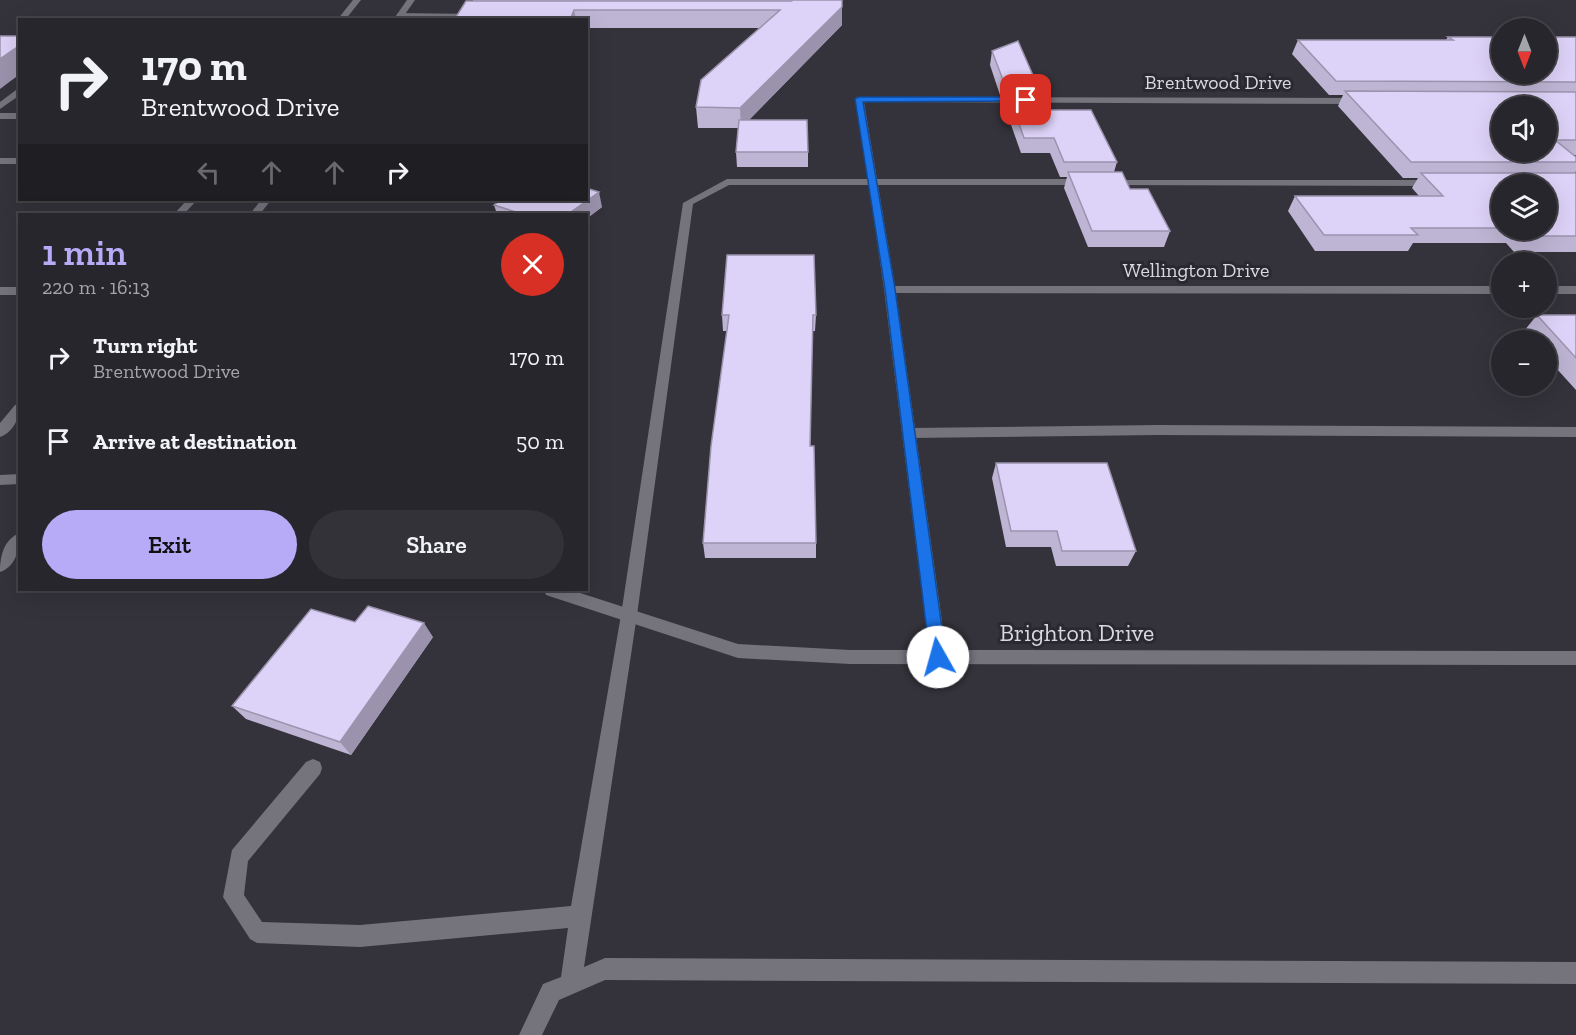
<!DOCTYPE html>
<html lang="en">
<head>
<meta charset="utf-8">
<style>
	body { margin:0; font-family:"Zilla Slab",serif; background:#333238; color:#f1f3f6; height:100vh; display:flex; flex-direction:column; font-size:22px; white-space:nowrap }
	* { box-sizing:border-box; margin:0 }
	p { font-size:20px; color:#a4a5a9 }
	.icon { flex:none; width:33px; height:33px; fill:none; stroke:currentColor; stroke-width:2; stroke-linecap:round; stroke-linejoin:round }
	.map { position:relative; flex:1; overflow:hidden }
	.sheet { position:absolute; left:18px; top:213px; width:570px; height:378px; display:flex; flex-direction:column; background:#27262c; border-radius:0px; box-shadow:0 6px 24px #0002,0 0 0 2px #434348 }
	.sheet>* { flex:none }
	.top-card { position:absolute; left:18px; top:18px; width:570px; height:183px; border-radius:0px; box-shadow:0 6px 24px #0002,0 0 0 2px #434348; background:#27262c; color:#f1f3f6; overflow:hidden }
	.needle { width:39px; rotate:180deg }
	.tools { position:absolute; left:1491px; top:18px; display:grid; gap:12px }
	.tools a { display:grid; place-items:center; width:66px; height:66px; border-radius:50%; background:#27262c; box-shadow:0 6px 24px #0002,0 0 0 2px #434348; font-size:30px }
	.pin { position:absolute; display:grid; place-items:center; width:51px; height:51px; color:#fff; margin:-26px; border-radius:12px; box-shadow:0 3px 9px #0006 }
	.me { position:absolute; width:66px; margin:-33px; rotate:353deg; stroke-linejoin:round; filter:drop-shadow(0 0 4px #0008) }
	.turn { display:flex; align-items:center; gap:21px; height:126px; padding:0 24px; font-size:27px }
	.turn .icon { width:78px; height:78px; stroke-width:2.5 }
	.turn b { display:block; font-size:42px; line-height:51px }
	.lanes { display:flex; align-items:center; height:57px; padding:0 24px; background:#0003; justify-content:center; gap:30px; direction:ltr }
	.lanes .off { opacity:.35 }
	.round { display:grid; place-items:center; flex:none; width:63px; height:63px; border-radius:32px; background:#333238 }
	.overview { display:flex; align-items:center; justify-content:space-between; height:102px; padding:0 24px }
	h1 { font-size:36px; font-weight:600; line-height:45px; color:#b7abf8 }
	.button { display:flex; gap:12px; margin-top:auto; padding:12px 24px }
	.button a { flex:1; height:69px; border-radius:36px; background:#b7abf8; color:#111; font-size:24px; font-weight:600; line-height:69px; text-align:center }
	.button a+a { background:#333238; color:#f1f3f6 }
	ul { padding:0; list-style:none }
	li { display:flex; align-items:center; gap:18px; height:84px; padding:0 24px }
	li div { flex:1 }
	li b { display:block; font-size:22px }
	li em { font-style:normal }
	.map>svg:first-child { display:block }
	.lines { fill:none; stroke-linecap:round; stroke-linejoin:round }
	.lane { fill:#75737c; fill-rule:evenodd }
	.street { fill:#75737c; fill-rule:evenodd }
	.secondary { fill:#75737c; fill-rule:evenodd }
	.wall { fill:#beb5d4; fill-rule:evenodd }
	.shaded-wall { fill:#9b93ad }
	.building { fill:#ddd2f7; stroke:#9b93ad; stroke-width:1.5; fill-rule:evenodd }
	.route { fill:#1a73e8; stroke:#114b97; stroke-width:1.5 }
	.labels { text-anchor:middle; stroke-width:6; stroke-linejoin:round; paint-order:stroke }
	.far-street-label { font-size:20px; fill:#dad8dd; stroke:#2a2830 }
	.street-label { font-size:24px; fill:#dad8dd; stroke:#2a2830 }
</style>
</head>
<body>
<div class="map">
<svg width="1576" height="1035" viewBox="0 0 1576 1035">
	<rect width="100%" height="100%" fill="#34323a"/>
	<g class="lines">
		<path class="lane" d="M 397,13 L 477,14 L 481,16 L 477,18 L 400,17 Z
			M 20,87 L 20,95 L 0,109 L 0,102 Z
			M 0,113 L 20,113 L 20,119 L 0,119 Z
			M 727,179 L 1084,179 L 1089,182 L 1084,185 L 729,185 L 693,204 L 637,615 L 584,967 L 605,958 L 1576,962 L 1576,984 L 605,980 L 559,1000 L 542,1035 L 519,1035 L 543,984 L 561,977 L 568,928 L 360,947 L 257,943 L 250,939 L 223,897 L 232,850 L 306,762 L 313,759 L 320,762 L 322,768 L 320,774 L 248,861 L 244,895 L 262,922 L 360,925 L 571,906 L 621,615 L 683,203 Z
			M 1104,180 L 1435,180 L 1440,183 L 1435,186 L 1108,185 L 1103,182 Z
			M 0,287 L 20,287 L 20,295 L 0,295 Z
			M 1158,425 L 1576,427 L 1576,437 L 1158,435 L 910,438 L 903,433 L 910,428 Z"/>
		<path class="street" d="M 856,97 L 1360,98 L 1364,101 L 1360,104 L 864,102 L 895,286 L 1502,286 L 1502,294 L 896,293 L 946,650 L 1576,651 L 1576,665 L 850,664 L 738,658 L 546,595 L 544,590 L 571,590 L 738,644 L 850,650 L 929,650 L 884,289 Z
			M 0,158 L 20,158 L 20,164 L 0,164 Z
			M 1546,286 L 1576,286 L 1576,294 L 1546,294 Z
			M 20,474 L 20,484 L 0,485 L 0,475 Z"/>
		<path class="secondary" d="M 353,0 L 361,0 L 345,20 L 337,20 Z
			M 407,0 L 415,0 L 401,20 L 393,20 Z
			M 187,200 L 197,200 L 184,214 L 174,214 Z
			M 261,200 L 271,200 L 260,214 L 250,214 Z
			M 20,404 C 20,417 14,432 0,437 L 0,423 L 15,405 Z
			M 20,533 C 20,548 16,567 0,572 C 0,558 3,539 20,533 Z"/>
	</g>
	<path class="wall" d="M 473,0 L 842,0 L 842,25 L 749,120 L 808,152 L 808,167 L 737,167 L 736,152 L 738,128 L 698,128 L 696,107 L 759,28 L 586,28 L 586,20 L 454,20 L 473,1 Z
		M 1448,37 L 1576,37 L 1576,155 L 1574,155 L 1576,157 L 1576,171 L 1575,173 L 1576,173 L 1576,252 L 1514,252 L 1506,243 L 1413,243 L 1408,251 L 1315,251 L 1288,211 L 1295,196 L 1419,196 L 1412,188 L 1418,178 L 1403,178 L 1338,106 L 1343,95 L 1329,95 L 1292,54 L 1298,40 L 1446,40 ZM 1502,184 L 1546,230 L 1502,230 Z
		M 992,51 L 1035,80 L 1033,90 L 1047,110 L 1117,162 L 1114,172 L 1170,231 L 1164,247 L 1088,247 L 1064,188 L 1067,177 L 1060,177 L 1050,153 L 1021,153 L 1004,105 L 1006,95 L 1000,95 L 990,65 Z
		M 494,205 L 602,207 L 586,219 L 586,214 L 497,214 Z
		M 722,315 L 816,315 L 815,331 L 812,331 L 810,446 L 816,543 L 816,558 L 705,558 L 703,543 L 727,331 L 723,331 Z
		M 1537,315 L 1576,315 L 1576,390 L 1546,357 L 1546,340 L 1532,340 L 1524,331 Z
		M 996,463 L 1136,551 L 1128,566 L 1056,566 L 1051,547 L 1006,547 L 992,478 Z
		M 355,622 L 433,637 L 351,755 L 246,719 L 232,706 Z"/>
	<path class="shaded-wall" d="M 842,7 L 842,25 L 741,128 L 740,108 Z
		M 574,10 L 576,20 L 570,20 Z
		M 20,45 L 20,74 L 0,89 L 0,59 Z
		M 599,192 L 602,207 L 586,219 L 586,214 L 568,214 Z
		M 424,623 L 433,637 L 351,755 L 340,742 Z"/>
	<path class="building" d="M 793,0 L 842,0 L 842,7 L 740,108 L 696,107 L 701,80 L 780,10 L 574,10 L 570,20 L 454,20 L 466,1 L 791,1 Z
		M 0,36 L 20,36 L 20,45 L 0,59 Z
		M 1448,37 L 1502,37 L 1502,74 L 1546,74 L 1546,37 L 1576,37 L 1576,82 L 1336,81 L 1298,40 L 1453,40 Z
		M 1018,41 L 1035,80 L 1003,80 L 992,51 Z
		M 1007,90 L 1039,90 L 1047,110 L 1091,110 L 1117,162 L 1064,162 L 1054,138 L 1024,138 Z
		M 1345,91 L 1576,92 L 1576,140 L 1555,140 L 1576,157 L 1576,162 L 1411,162 ZM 1502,106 L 1546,106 L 1546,152 L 1502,152 Z
		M 739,120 L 807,120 L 808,152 L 736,152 Z
		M 1068,172 L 1122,172 L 1130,189 L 1148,189 L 1170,231 L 1092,231 Z
		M 1421,173 L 1576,173 L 1576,236 L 1526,236 L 1519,230 L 1546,230 L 1546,184 L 1502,184 L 1502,228 L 1411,228 L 1418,235 L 1324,235 L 1295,196 L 1443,196 Z
		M 586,188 L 599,192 L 568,214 L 522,214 L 494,205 L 501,200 L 586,200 Z
		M 727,255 L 814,255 L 816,315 L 813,315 L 810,446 L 814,446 L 816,543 L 703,543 L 711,446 L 729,315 L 722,315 Z
		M 1537,315 L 1576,315 L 1576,358 Z
		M 996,463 L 1107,463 L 1136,551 L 1062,551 L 1057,531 L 1011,531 Z
		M 368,606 L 424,623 L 340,742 L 232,706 L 311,609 L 355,622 Z"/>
	<path class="route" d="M 1026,97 L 1029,101 L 863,102 L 895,289 L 946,657 L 943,662 L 932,662 L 930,657 L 885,289 L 855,99 L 859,97 Z"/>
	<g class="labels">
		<g class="far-street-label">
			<text x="1218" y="89">Brentwood Drive</text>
			<text x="1196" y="277">Wellington Drive</text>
		</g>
		<g class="street-label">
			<text x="1077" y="641">Brighton Drive</text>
		</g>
	</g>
</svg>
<div class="tools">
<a><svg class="needle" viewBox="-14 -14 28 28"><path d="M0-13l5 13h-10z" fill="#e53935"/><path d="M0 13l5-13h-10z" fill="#a4a5a9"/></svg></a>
<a><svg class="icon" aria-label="sound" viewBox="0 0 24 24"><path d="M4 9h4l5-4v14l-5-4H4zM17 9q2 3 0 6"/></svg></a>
<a><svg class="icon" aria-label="layers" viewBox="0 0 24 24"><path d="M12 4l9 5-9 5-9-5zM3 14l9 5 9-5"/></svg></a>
<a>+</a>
<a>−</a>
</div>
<div class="pin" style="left:1026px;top:100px;background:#d93025"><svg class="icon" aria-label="arrive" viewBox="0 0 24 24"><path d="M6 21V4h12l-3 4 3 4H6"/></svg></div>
<svg class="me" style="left:938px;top:657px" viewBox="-20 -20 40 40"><circle r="19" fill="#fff"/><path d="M0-13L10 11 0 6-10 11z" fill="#1a73e8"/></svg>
<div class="top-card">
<div class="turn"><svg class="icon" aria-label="right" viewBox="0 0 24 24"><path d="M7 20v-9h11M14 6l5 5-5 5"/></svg><div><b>170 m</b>Brentwood Drive</div></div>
<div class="lanes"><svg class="icon off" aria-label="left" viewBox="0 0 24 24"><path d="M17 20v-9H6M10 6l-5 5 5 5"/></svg><svg class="icon off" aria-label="ahead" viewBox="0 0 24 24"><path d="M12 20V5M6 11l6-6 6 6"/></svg><svg class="icon off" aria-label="ahead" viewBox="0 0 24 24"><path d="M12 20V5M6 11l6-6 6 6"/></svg><svg class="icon" aria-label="right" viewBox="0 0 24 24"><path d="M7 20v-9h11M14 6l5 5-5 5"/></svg></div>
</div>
<section class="sheet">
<div class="overview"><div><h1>1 min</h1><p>220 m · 16:13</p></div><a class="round" style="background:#d93025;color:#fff"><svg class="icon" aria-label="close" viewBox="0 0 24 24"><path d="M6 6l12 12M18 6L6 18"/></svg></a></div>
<ul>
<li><svg class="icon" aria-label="right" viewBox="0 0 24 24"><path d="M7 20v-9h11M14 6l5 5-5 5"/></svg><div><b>Turn right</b><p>Brentwood Drive</p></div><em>170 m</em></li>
<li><svg class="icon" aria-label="arrive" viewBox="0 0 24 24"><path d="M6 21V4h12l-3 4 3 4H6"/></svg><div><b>Arrive at destination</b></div><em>50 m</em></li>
</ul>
<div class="button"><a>Exit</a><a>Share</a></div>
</section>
</div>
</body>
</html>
